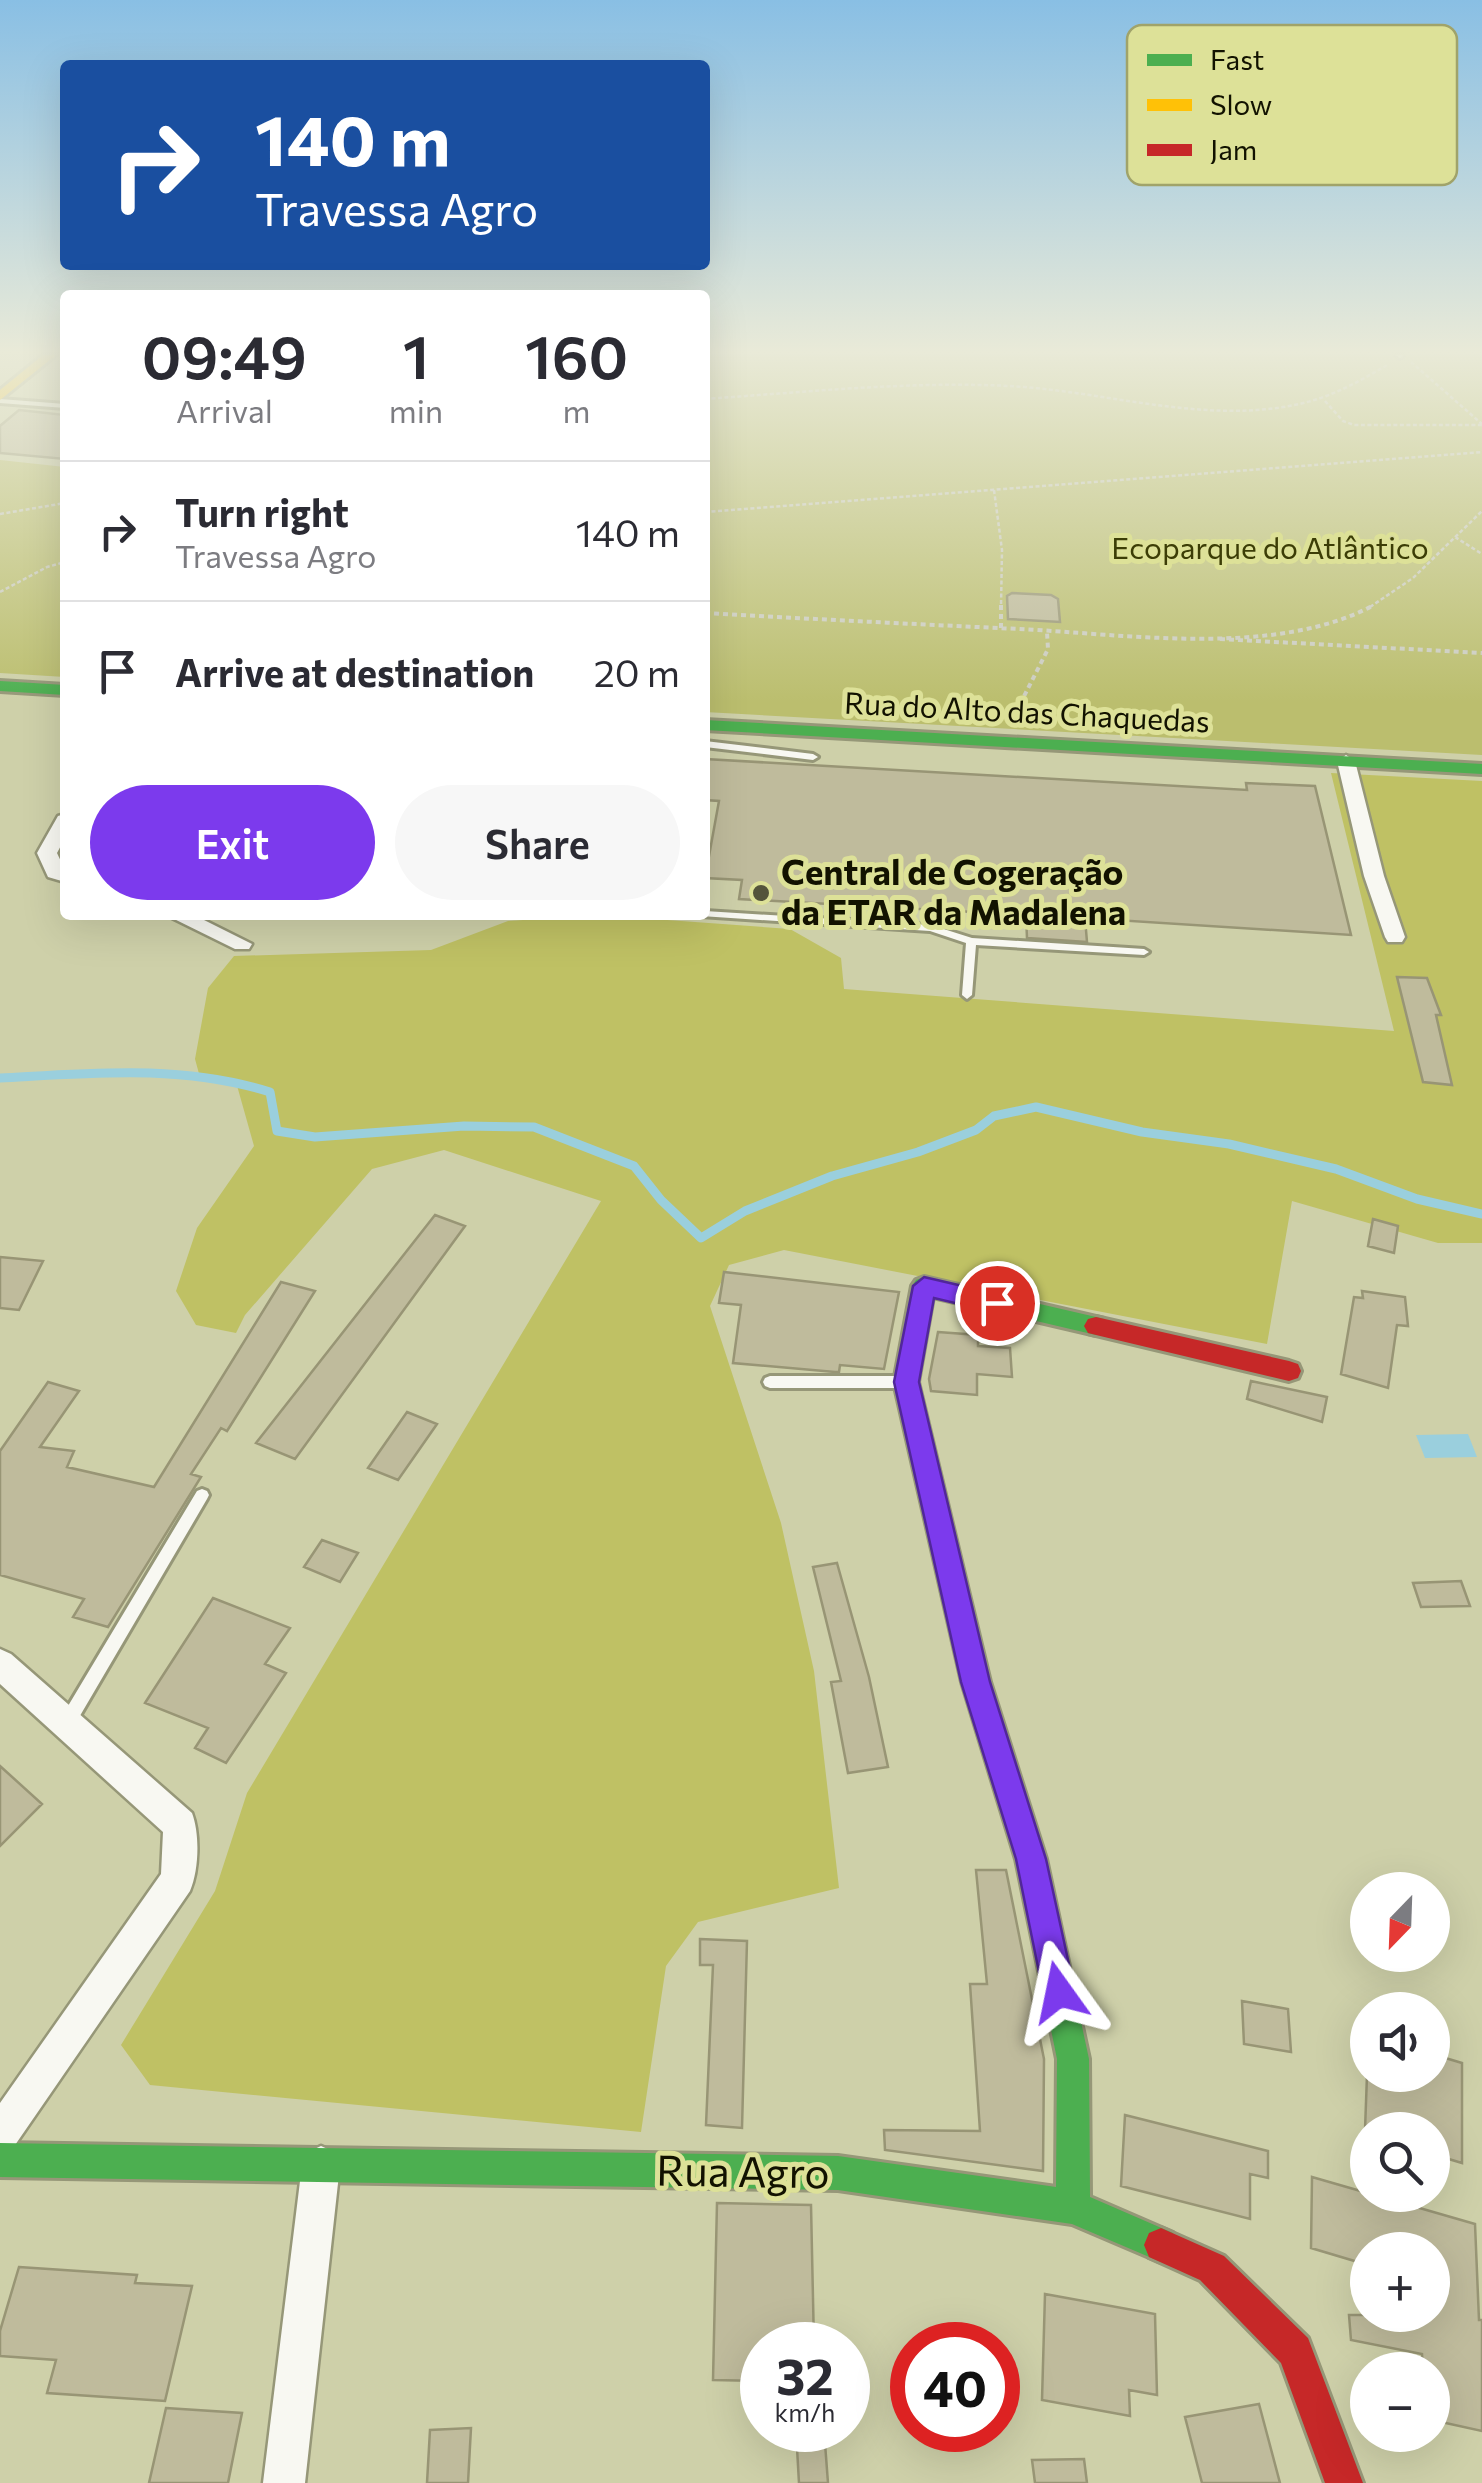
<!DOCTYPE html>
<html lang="en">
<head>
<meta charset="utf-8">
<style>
	body { margin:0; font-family:Commissioner,sans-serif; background:#f7f7f7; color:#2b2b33; height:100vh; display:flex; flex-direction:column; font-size:38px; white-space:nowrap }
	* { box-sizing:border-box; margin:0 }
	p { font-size:32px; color:#7c7c81 }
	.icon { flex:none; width:55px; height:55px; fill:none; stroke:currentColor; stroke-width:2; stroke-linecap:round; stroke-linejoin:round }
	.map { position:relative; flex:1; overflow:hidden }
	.drawer { position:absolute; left:60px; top:290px; width:650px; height:630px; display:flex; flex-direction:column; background:#fff; border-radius:10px; box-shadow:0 10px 40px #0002 }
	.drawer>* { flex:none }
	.hud { position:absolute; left:60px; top:60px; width:650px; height:210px; border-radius:10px; box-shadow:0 10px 40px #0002; background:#1a4fa0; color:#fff; overflow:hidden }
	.needle { width:65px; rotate:203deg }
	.tools { position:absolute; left:1350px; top:1872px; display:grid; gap:20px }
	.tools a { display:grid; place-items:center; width:100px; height:100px; border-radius:50%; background:#fff; box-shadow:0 10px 40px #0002; font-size:50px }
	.speed { position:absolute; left:740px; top:2322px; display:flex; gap:20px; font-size:50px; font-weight:700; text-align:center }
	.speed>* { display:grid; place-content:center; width:130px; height:130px; border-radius:50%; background:#fff; box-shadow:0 10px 40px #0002; line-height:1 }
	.speed small { font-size:25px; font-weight:400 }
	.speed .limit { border:15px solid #d22; background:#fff; color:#111 }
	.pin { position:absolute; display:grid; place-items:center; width:85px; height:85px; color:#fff; margin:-42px; border:5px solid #fff; border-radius:50%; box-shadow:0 2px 10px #0007 }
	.me { position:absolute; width:110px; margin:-55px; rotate:348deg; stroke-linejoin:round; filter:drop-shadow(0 0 8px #0008) }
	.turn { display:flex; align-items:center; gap:35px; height:210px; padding:0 30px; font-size:45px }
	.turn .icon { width:130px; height:130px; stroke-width:2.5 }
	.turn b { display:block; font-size:70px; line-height:85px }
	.eta { display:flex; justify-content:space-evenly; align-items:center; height:170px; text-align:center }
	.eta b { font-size:60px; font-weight:600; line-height:70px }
	.button { display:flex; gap:20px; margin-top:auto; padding:20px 30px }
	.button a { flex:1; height:115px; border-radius:60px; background:#7c3aed; color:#fff; font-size:40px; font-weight:600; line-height:115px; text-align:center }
	.button a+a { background:#f7f7f7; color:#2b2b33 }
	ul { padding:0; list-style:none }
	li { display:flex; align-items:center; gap:30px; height:140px; padding:0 30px; border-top:2px solid #e1e1e2 }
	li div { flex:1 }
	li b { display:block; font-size:38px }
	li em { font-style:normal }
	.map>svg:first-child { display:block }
	.green { fill:#bbbe6e }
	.forest { fill:#bfc164 }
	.water { fill:#9acfdd }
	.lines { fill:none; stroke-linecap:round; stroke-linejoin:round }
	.stream { stroke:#9acfdd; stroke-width:9 }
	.building { fill:#bfbb9c; stroke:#989575; stroke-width:2.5 }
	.lane-casing { stroke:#969778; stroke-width:6 }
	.street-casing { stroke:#969778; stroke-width:5 }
	.fast-casing { stroke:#969778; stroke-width:6 }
	.slow-casing { stroke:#969778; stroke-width:6 }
	.jam-casing { stroke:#969778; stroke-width:6 }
	.path-far1 { stroke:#cccdc2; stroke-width:2.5; stroke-dasharray:4 2.5; stroke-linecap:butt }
	.path { stroke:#cccdc2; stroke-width:4; stroke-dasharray:5 4; stroke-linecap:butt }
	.lane { fill:#f8f8f2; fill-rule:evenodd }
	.street { fill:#f8f8f2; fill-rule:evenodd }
	.fast { fill:#4caf50; fill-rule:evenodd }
	.slow { fill:#ffc107; fill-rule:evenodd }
	.jam { fill:#c62828; fill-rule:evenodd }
	.route { fill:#7c3aed; stroke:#51269a; stroke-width:2.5 }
	.poi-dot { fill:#54543b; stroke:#dde198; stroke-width:4 }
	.labels { text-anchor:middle; stroke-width:10; stroke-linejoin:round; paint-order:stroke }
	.far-park-label { font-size:30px; fill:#3c3d06; stroke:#dde198 }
	.far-street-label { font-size:30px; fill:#121200; stroke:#dde198 }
	.poi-label { font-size:35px; font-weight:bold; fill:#121200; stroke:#dde198; text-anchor:start }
	.near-street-label { font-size:42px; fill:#121200; stroke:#dde198 }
	.key { fill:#dde198; stroke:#a0a36a; stroke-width:2.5 }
	.key-label { font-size:28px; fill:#121200 }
</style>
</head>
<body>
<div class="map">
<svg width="1482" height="2483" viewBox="0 0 1482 2483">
	<rect width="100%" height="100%" fill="#ced0a9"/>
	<path class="green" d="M 705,355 L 1482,355 L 1482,755 L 705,712 Z
		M 0,460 L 65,467 L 65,677 L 0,673 Z"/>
	<path class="forest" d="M 1331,773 L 1482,781 L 1482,1243 L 1438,1243 L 1292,1201 L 1267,1344 L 784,1250 L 729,1265 L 710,1306 L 781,1523 L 814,1671 L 839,1888 L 698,1922 L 666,1966 L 641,2132 L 150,2085 L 121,2045 L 215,1891 L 247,1793 L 601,1201 L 444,1150 L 372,1169 L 245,1315 L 236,1333 L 196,1325 L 176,1291 L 197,1228 L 254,1146 L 236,1082 L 201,1081 L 195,1059 L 208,988 L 234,956 L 431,950 L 508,921 L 598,915 L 790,929 L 841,958 L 844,989 L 1394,1031 Z"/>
	<path class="water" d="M 1468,1434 L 1477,1457 L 1425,1458 L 1416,1435 Z"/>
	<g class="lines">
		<path class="stream" d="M 0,1078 C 92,1073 181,1064 270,1092 L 277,1131 L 315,1137 L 464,1126 L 534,1127 L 634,1166 L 661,1200 L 701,1238 L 745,1211 L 832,1176 L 918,1152 L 976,1130 L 994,1116 L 1036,1107 L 1142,1132 L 1229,1144 L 1336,1169 L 1417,1199 L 1482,1214"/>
	</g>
	<path class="building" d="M 19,410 L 65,415 L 65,459 L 0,453 L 0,426 Z
		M 1012,593 L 1051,595 L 1058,599 L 1060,622 L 1008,619 L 1007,596 Z
		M 705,759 L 1247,790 L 1246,783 L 1315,786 L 1351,935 L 1085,918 L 1087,942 L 1027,938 L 1026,915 L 739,899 L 742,880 L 705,878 L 719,801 L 705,800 Z
		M 1397,977 L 1427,978 L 1441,1015 L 1436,1015 L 1452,1085 L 1423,1082 Z
		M 435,1215 L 465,1226 L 295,1459 L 256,1443 Z
		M 1373,1219 L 1398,1226 L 1394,1253 L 1368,1246 Z
		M 0,1257 L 43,1261 L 19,1310 L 0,1308 Z
		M 724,1272 L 899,1292 L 884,1369 L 840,1365 L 839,1372 L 835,1372 L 733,1363 L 741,1305 L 719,1303 Z
		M 281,1282 L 315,1291 L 227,1431 L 221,1428 L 191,1474 L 201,1477 L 108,1627 L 73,1617 L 84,1599 L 0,1575 L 0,1451 L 48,1382 L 79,1391 L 40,1447 L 74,1451 L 67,1467 L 154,1487 Z
		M 1362,1291 L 1405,1297 L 1408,1326 L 1397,1325 L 1388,1388 L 1341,1374 L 1354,1297 L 1363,1298 Z
		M 938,1332 L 978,1335 L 978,1346 L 1010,1348 L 1012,1377 L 977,1374 L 977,1395 L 931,1391 L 929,1379 Z
		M 1251,1381 L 1327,1397 L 1322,1422 L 1247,1399 Z
		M 407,1412 L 437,1424 L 398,1480 L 368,1468 Z
		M 322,1540 L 358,1553 L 340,1582 L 304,1567 Z
		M 837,1563 L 869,1677 L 888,1767 L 848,1773 L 831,1682 L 841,1681 L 813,1567 Z
		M 1461,1581 L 1470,1606 L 1421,1607 L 1413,1583 Z
		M 213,1598 L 290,1628 L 265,1664 L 286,1673 L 226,1763 L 195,1748 L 208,1728 L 145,1703 Z
		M 0,1766 L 42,1804 L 0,1846 Z
		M 976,1870 L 1006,1870 L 1044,2059 L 1043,2171 L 885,2150 L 884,2130 L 980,2131 L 970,1984 L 987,1984 Z
		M 700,1939 L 747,1941 L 742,2128 L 706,2125 L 713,1965 L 700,1965 Z
		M 1242,2001 L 1288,2009 L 1291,2052 L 1244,2044 Z
		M 1432,2054 L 1462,2063 L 1462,2163 L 1432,2154 L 1432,2130 L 1365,2130 L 1367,2075 L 1432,2075 Z
		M 1125,2115 L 1268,2151 L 1268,2178 L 1250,2174 L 1250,2219 L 1121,2186 Z
		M 1312,2177 L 1475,2224 L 1479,2320 L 1482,2320 L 1482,2431 L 1432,2420 L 1432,2370 L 1423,2370 L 1422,2354 L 1351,2340 L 1349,2315 L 1432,2315 L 1432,2250 L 1368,2250 L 1368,2265 L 1311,2248 Z
		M 717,2203 L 811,2205 L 814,2345 L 762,2345 L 762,2381 L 713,2380 Z
		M 19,2267 L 137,2275 L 135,2283 L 192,2286 L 165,2401 L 47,2393 L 56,2360 L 0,2356 L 0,2331 Z
		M 1045,2294 L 1155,2314 L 1157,2395 L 1129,2390 L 1130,2416 L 1042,2400 Z
		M 1259,2404 L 1280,2483 L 1202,2483 L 1185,2417 Z
		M 166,2408 L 242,2413 L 228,2483 L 149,2483 Z
		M 471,2428 L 468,2483 L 427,2483 L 430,2430 Z
		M 796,2430 L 824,2430 L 828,2483 L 799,2483 Z
		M 1084,2459 L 1087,2483 L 1035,2483 L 1032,2460 Z"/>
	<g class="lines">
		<g class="lane-casing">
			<path id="lane" d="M 1396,355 L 1403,355 L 1403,356 L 1400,358 Z
				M 0,399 L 65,404 L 65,408 L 0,403 Z
				M 705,741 L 813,754 L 818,757 L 813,760 L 705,747 Z
				M 705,911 L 931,925 L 972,938 L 1144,949 L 1149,952 L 1144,955 L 976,945 L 972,995 L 967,999 L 962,995 L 966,943 L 930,931 L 701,916 L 705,915 Z
				M 770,1376 L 904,1376 L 909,1378 L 911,1382 L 909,1386 L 904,1388 L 770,1388 L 765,1386 L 763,1382 L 765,1378 Z
				M 202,1489 L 207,1491 L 209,1495 L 207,1499 L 74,1726 L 68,1729 L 62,1726 L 60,1721 L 62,1716 L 197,1491 Z"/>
		</g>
		<g class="street-casing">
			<path id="street" d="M 1346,755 L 1355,761 L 1384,876 L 1405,937 L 1402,942 L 1388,942 L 1385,937 L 1364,876 L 1337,761 Z
				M 65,814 L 65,838 L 57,853 L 65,870 L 65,882 L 48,877 L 37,853 L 58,816 Z
				M 166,915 L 194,915 L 252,944 L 249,949 L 235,949 Z
				M 0,1649 L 11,1654 L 192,1813 C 200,1834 199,1870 190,1891 L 13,2148 L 0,2154 L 0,2103 L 161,1874 L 163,1832 L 0,1684 Z
				M 321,2146 L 334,2152 L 340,2165 L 305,2483 L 263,2483 L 302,2165 L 308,2152 Z"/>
		</g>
		<g class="fast-casing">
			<path id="fast" d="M 0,681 L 65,685 L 65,695 L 0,691 Z
				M 705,720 L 1482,764 L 1482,774 L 705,730 Z
				M 924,1277 L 1096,1317 L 1104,1319 L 1108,1326 L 1104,1333 L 1096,1335 L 933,1297 L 918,1382 L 990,1682 L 1046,1859 L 1089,2059 L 1090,2197 L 1173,2233 L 1178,2245 L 1173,2257 L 1161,2262 L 1072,2224 L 838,2190 L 0,2177 L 0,2143 L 838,2156 L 1056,2187 L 1057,2059 L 1016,1859 L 962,1682 L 894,1382 L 912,1286 L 916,1280 Z"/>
		</g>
		<g class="slow-casing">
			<path id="slow" d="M 43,355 L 56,355 L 0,400 L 0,390 Z"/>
		</g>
		<g class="jam-casing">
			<path id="jam" d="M 1096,1317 L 1289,1361 L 1298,1364 L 1301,1371 L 1298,1378 L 1289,1381 L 1096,1335 L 1088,1333 L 1084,1326 L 1088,1319 Z
				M 1161,2228 L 1224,2256 L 1308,2338 L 1363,2483 L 1325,2483 L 1281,2363 L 1200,2280 L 1149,2257 L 1144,2245 L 1149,2233 Z"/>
		</g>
		<path class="path-far1" d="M 1411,362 L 1482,424
			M 705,399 C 806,392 909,381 1010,386 C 1105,391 1204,425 1299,404 C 1332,397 1360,381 1389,364
			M 1325,401 L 1343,421 L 1354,425 L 1482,425
			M 994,490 L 1002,550 L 1001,607
			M 705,512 L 1482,452
			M 0,514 L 65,503
			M 1455,537 L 1482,554
			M 0,592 L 47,567 L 65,562
			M 1370,607 L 1413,578 L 1482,511"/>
		<path class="path" d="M 705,613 C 810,619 914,624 1019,629 C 1126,634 1276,658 1374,605
			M 1001,628 L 1001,605
			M 1220,639 L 1482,653
			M 1012,720 L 1048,649 L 1047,632"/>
		<use href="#lane" class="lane"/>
		<use href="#street" class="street"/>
		<use href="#fast" class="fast"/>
		<use href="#slow" class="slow"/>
		<use href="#jam" class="jam"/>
	</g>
	<linearGradient id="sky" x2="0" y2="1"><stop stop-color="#89bfe4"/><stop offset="0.5" stop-color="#e9ead8"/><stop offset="1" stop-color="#e9ead8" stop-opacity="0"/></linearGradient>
	<rect width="1482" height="703" fill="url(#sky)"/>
	<path class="route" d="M 924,1277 L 997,1294 L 1006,1297 L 1009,1303 L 1006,1310 L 997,1313 L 934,1298 L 919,1382 L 990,1682 L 1046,1859 L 1075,1992 L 1071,2004 L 1059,2009 L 1048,2004 L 1043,1992 L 1016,1859 L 961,1682 L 894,1382 L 913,1286 Z"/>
	<circle class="poi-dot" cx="761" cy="893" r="10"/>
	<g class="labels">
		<g class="far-park-label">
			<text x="1270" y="559">Ecoparque do Atlântico</text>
		</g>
		<g class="far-street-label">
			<text transform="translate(1027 713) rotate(3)" y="10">Rua do Alto das Chaquedas</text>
		</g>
		<g class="poi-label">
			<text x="781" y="885">Central de Cogeração<tspan x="781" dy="40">da ETAR da Madalena</tspan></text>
		</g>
		<g class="near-street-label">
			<text transform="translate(743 2172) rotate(1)" y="15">Rua Agro</text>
		</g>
	</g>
	<rect x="1127" y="25" width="330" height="160" rx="15" class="key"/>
	<rect x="1147" y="54" width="45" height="12" fill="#4caf50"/>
	<rect x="1147" y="99" width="45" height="12" fill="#ffc107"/>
	<rect x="1147" y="144" width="45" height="12" fill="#c62828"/>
	<g class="key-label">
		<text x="1210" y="70">Fast</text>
		<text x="1210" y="115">Slow</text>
		<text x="1210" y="160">Jam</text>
	</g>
</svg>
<div class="tools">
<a><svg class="needle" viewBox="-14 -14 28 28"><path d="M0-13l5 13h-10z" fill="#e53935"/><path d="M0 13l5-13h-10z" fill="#7c7c81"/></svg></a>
<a><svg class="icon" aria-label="sound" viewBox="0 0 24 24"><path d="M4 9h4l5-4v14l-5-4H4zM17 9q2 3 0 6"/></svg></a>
<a><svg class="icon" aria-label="search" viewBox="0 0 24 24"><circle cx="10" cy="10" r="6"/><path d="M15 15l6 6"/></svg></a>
<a>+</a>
<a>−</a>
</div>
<div class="speed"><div>32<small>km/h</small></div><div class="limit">40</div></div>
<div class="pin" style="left:997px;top:1303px;background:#d93025"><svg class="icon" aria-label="arrive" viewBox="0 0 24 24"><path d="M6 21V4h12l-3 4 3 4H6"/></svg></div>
<svg class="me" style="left:1059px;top:1992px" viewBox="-20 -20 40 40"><path d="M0-17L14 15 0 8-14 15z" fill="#7c3aed" stroke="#fff" stroke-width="4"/></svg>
<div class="hud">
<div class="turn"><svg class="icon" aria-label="right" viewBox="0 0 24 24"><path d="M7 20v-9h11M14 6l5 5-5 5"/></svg><div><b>140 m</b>Travessa Agro</div></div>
</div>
<section class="drawer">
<div class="eta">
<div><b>09:49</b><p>Arrival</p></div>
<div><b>1</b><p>min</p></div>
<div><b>160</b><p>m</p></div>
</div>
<ul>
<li><svg class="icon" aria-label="right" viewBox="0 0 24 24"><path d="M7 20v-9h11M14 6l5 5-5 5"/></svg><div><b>Turn right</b><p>Travessa Agro</p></div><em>140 m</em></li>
<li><svg class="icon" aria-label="arrive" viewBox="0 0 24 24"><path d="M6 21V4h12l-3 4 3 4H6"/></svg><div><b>Arrive at destination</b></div><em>20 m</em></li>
</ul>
<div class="button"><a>Exit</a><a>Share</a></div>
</section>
</div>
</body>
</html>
